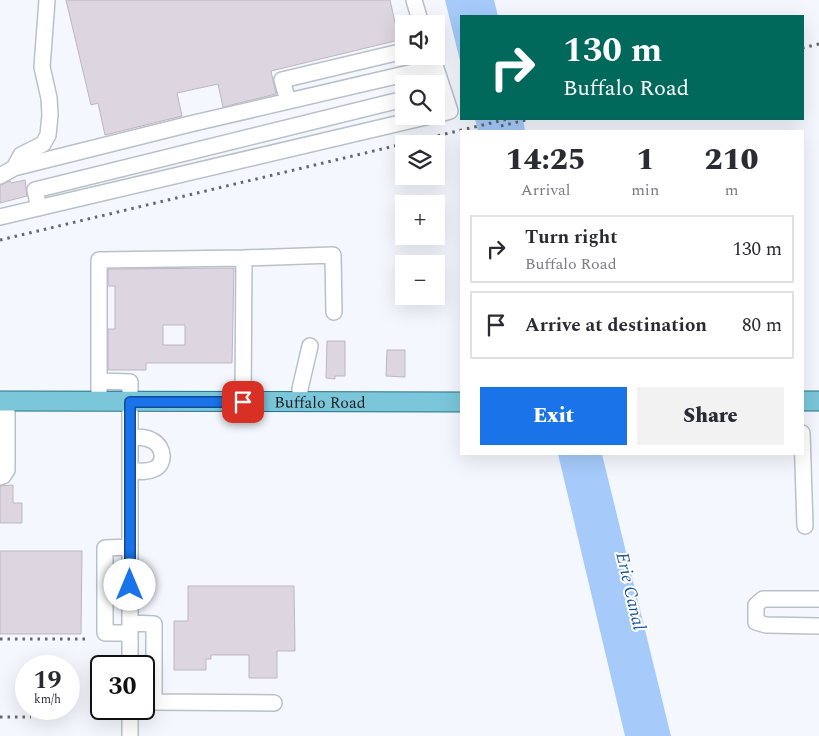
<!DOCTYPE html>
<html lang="en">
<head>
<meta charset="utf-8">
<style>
	body { margin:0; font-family:Spectral,serif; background:#f2f2f3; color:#2b2b33; height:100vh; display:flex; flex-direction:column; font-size:19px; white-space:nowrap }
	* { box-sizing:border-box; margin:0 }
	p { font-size:16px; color:#7c7c81 }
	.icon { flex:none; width:28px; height:28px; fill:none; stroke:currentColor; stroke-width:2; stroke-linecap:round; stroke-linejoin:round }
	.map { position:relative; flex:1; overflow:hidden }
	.details { position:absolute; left:460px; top:130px; width:344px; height:325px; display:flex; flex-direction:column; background:#fff; border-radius:0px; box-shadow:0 5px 20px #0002 }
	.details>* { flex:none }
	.top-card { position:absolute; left:460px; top:15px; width:344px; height:105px; border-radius:0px; box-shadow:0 5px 20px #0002; background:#00695c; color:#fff; overflow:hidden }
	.tools { position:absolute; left:395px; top:15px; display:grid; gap:10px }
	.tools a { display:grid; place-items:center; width:50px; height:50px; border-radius:0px; background:#fff; box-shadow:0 5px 20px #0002; font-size:25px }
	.speed { position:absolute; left:15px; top:655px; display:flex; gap:10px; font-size:25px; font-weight:700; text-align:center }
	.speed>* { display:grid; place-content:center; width:65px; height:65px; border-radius:50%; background:#fff; box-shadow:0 5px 20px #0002; line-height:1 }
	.speed small { font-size:12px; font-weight:400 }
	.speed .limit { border:2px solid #111; border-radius:8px; background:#fff; color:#111 }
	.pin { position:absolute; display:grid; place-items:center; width:42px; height:42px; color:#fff; margin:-21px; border-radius:10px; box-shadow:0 2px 8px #0006 }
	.me { position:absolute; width:55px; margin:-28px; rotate:0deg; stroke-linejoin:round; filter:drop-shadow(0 0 4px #0008) }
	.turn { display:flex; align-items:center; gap:18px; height:105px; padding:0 20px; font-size:22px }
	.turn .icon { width:65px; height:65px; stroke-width:2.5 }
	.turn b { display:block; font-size:35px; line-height:42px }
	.eta { display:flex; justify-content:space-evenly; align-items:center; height:85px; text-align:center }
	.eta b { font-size:30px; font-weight:800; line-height:35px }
	.primary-button { display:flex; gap:10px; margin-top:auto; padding:10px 20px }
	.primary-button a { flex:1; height:58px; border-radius:0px; background:#1a73e8; color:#fff; font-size:20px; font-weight:800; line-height:58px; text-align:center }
	.primary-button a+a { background:#f2f2f3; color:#2b2b33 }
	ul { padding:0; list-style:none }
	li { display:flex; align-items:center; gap:15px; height:68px; margin:0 10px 8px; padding:0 10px; border:2px solid #e1e1e2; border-radius:0px }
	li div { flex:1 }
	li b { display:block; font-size:19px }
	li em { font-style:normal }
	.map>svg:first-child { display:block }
	.water { fill:#a6cbfb }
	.building { fill:#ddd6e0; stroke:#bdb6bf; fill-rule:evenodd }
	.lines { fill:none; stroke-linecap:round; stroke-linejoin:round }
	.minor-casing { stroke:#bac0c9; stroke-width:18 }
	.major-casing { stroke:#22728a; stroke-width:21 }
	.minor { stroke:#fff; stroke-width:15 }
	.major { stroke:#7cc6da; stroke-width:19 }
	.rail { stroke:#65676b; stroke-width:3; stroke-dasharray:2.5 5; stroke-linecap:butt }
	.route-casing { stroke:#114b97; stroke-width:12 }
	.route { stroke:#1a73e8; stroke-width:9 }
	.labels { text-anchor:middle; stroke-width:4; stroke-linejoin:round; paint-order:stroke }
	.street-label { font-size:16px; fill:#1c1e21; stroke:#fff }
	.water-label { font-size:18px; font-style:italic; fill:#19569b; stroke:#fff }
</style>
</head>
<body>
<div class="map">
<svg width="819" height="736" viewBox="0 0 819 736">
	<rect width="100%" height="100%" fill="#f4f8fe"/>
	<path class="water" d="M 445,0 L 494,0 L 498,16 L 461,16 L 461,65 Z
		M 475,119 L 523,119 L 525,131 L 478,131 Z
		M 558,454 L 602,454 L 671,736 L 625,736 Z"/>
	<path class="building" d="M 66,0 L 390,0 L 399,40 L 271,71 L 276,94 L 223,107 L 218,84 L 177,93 L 182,116 L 105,135 L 98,103 L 91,105 Z
		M 25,180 L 27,196 L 0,203 L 0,185 L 10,181 L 11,183 Z
		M 234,268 L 232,363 L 146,363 L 146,370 L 108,370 L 108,329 L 115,329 L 115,286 L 108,286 L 108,269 ZM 163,325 L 185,325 L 185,345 L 163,345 Z
		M 327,341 L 345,341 L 345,376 L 335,376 L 335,379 L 326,378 Z
		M 387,350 L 405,350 L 405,377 L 386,376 Z
		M 13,485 L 13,503 L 22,503 L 22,523 L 0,523 L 0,486 Z
		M 0,551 L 82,551 L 81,634 L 0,634 Z
		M 188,586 L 294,586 L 295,651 L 277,651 L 277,678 L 249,678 L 249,655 L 211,655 L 211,659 L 206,659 L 206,670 L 174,670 L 174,621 L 188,621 Z"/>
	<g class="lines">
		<g class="minor-casing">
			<path id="minor" d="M 414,0 L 421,24
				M 432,56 L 450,111 L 436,115
				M 288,101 L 282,80 L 404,51
				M 14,168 L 21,155 L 43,144 L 48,135 L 50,115 L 49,98 L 42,67 L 47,0
				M 0,176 L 14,168 L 190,124 L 435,67
				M 39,208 L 35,190 L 404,99
				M 0,217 L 430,116
				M 244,258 L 333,255 L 334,312
				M 99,381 L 130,382 L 130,666
				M 99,402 L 99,260 L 244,258 L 243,402
				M 300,402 L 300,389 L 310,346
				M 802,433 L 805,526
				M 130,437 C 138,437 147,437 153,441 C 164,447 166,464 154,469 C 146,473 138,471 130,470
				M 0,477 L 3,476 L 7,470 L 7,401
				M 819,599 L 763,599 L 756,605 L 756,622 L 766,625 L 819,626
				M 130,623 L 154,624 L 154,702 L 145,702
				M 130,633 L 105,633 L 105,548 L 130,547
				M 154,702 L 274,703
				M 130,736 L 130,709"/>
		</g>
		<g class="major-casing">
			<g id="major">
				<path id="s1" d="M 0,401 L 461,402"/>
				<path d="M 802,401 L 819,401"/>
			</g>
		</g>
		<use href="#minor" class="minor"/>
		<use href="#major" class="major"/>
		<path class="rail" d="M 802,48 L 819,44
			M 501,126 L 530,119
			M 0,240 L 508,119
			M 0,639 L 90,639
			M 0,717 L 31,717"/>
	</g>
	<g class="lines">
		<g class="route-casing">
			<path id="route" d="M 130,585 L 130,402 L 243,402"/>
		</g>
		<use href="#route" class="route"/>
	</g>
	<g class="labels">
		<g class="street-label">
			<text dy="6" stroke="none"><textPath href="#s1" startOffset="320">Buffalo Road</textPath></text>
		</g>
		<g class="water-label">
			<text transform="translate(631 591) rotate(77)" y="6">Erie Canal</text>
		</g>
	</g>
</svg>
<div class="tools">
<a><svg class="icon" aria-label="sound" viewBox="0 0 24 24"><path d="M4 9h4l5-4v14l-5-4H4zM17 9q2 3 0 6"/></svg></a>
<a><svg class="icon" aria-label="search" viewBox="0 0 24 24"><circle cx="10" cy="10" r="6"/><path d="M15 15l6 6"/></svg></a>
<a><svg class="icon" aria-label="layers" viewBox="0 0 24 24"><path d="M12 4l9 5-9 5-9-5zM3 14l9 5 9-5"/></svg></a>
<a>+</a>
<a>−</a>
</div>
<div class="speed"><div>19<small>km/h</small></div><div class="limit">30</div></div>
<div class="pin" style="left:243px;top:402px;background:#d93025"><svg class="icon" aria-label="arrive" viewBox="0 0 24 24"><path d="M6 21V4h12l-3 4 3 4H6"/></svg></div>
<svg class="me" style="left:130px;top:585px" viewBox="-20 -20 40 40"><circle r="19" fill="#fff"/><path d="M0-13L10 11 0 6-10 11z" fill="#1a73e8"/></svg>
<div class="top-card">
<div class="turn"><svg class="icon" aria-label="right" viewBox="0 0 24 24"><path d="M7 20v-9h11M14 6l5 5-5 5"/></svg><div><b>130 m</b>Buffalo Road</div></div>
</div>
<section class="details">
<div class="eta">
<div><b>14:25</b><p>Arrival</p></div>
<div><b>1</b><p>min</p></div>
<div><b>210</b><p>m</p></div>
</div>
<ul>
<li><svg class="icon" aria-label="right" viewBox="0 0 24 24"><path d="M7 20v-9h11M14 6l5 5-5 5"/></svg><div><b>Turn right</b><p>Buffalo Road</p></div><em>130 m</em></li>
<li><svg class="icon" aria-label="arrive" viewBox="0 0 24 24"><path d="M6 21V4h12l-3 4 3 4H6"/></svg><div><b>Arrive at destination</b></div><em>80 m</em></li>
</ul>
<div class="primary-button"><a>Exit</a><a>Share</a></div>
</section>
</div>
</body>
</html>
